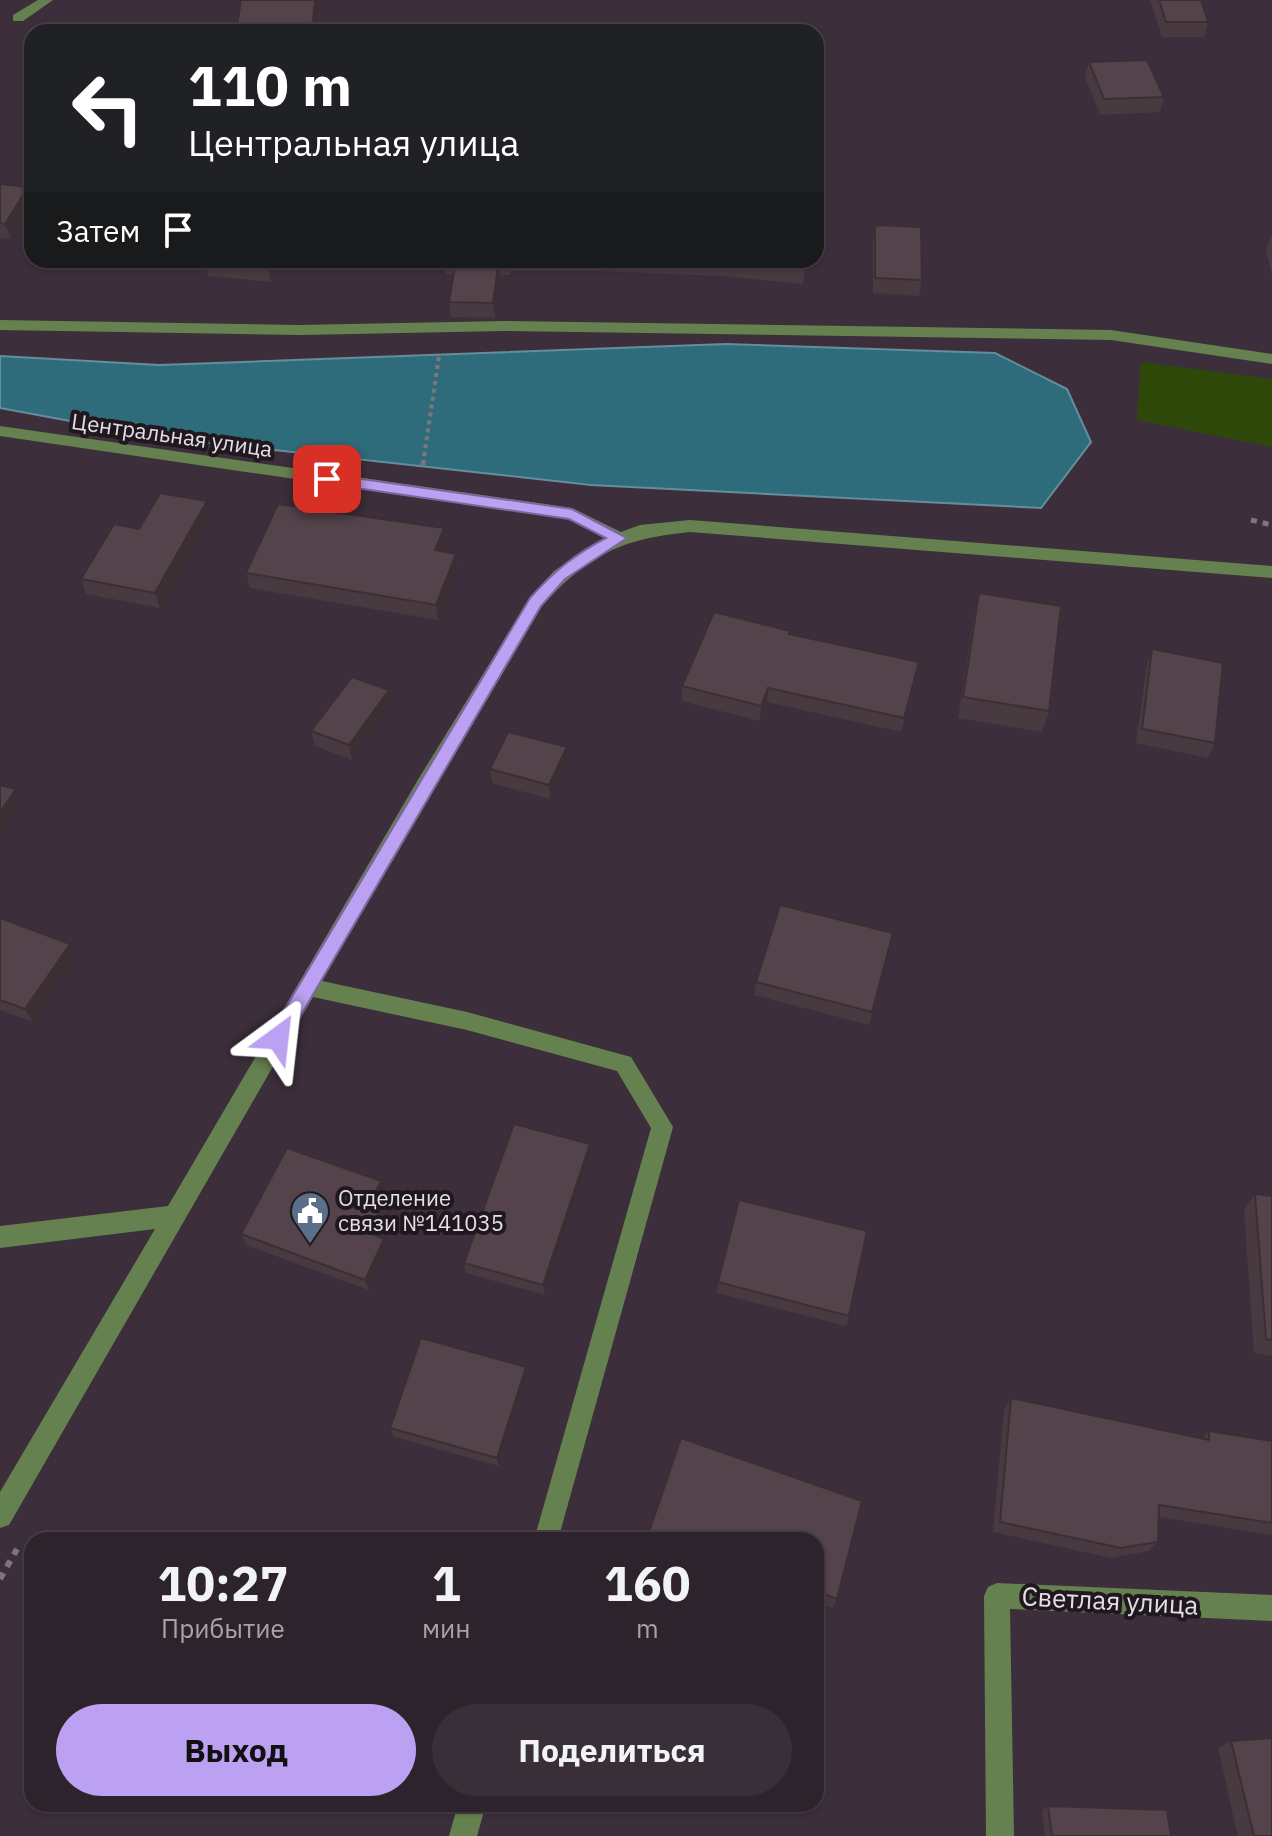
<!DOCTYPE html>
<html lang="ru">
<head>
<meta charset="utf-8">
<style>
	body { margin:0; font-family:"IBM Plex Sans",sans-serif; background:#392f38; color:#f1f3f6; height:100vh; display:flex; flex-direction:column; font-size:30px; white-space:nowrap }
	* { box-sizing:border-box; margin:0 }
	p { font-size:26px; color:#a7a4a9 }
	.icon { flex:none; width:44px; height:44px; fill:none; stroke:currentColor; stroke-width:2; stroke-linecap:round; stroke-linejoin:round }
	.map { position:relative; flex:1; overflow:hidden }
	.drawer { position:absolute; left:24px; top:1532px; width:800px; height:280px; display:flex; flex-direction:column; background:#2d232c; border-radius:24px; box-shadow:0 2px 6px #0004,0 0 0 2px #484048 }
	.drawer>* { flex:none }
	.top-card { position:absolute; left:24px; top:24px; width:800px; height:244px; border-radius:24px; box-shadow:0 2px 6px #0004,0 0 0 2px #484048; background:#202124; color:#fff; overflow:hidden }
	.pin { position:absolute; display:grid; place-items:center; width:68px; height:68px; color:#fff; margin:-34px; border-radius:16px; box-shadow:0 4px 12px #0006 }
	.me { position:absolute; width:88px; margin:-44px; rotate:30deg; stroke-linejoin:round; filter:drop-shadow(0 0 6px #0008) }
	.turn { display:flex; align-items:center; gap:28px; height:168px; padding:0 32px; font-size:36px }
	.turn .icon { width:104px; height:104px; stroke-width:2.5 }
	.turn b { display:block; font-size:56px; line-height:68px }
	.then { display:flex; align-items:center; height:76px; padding:0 32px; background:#0003; gap:16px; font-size:30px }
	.eta { display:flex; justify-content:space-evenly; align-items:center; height:136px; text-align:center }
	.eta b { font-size:48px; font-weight:700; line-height:56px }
	.action { display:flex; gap:16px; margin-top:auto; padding:16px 32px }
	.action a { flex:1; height:92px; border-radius:48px; background:#bca0f2; color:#111; font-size:32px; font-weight:700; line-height:92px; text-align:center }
	.action a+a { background:#392f38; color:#f1f3f6 }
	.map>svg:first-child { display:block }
	.green { fill:#2e480a }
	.water { fill:#2e6c7c; stroke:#658e9c; stroke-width:2 }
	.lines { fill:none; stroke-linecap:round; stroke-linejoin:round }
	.path-far2 { stroke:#80757f; stroke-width:4; stroke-dasharray:4 4; stroke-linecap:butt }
	.path-far1 { stroke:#80757f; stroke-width:5; stroke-dasharray:6 6; stroke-linecap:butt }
	.path { stroke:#80757f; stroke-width:6; stroke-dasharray:7 7; stroke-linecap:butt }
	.minor { fill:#668150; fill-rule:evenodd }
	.wall { fill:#483a40 }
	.shaded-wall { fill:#3b2f34 }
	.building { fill:#54434b; stroke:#3b2f34; stroke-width:2 }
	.route { fill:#bca0f2; stroke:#7a689d; stroke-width:2 }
	.labels { text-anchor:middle; stroke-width:8; stroke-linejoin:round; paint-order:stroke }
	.street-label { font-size:22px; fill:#e6dee5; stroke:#1f191f }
	.poi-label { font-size:22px; fill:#e6dee5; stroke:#1f191f; text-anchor:start }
	.near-street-label { font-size:26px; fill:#e6dee5; stroke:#1f191f }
</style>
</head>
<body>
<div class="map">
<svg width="1272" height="1836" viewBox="0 0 1272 1836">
	<rect width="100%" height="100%" fill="#3c2f3b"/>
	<path class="green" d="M 1141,362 L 1272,379 L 1272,447 L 1137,420 Z"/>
	<path class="water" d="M 726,344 L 995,353 L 1067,389 L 1091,442 L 1041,508 L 591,485 L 156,437 L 0,408 L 0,356 L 159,365 Z"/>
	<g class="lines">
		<path class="path-far2" d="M 423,464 L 439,356"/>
		<path class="path-far1" d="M 423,465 L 423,462
			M 1251,520 L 1272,525"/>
		<path class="path" d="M 0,1579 L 17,1549"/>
		<path class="minor" d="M 38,0 L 53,0 L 23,21 L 13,21 L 13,15 Z
			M 0,320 L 300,325 L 504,321 L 1111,330 L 1272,354 L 1272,364 L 1111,340 L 504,331 L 300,335 L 0,330 Z
			M 0,426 L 572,508 L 621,532 L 640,525 L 690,520 L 1272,566 L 1272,578 L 690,532 C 621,539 589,554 542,606 L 322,981 L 467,1012 L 631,1057 L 673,1127 L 558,1540 L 534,1540 L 651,1128 L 617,1071 L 467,1030 L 313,997 L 9,1525 L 0,1528 L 0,1492 L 155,1229 L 0,1248 L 0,1226 L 168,1206 L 419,778 L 530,598 L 554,571 L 605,538 L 568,519 L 0,436 Z
			M 997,1583 L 1272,1595 L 1272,1621 L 1010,1609 L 1014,1836 L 986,1836 L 984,1596 L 988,1587 Z
			M 458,1804 L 486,1804 L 477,1836 L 449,1836 Z"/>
	</g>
	<path class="wall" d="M 1150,0 L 1201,0 L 1208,22 L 1204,37 L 1162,37 Z
		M 1089,62 L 1164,97 L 1160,112 L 1100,115 L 1085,77 Z
		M 0,184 L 28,187 L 32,199 L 32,204 L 11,239 L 0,238 Z
		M 875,225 L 922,280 L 919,296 L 873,293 L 873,240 Z
		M 1272,234 L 1272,274 L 1266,250 Z
		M 281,260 L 271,282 L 208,276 L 204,261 Z
		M 382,260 L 807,260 L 803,284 L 721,276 L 595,271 L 510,271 L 510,275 L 500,275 L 495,318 L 451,317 L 449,302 L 454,274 L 446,274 L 445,266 Z
		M 211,517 L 160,608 L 86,594 L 81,579 L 139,529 Z
		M 444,528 L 446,543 L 443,552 L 456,554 L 457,569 L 438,620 L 250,588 L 246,573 Z
		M 979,593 L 1049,711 L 1042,732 L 958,718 L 974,615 Z
		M 790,634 L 919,662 L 901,732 L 767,702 L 760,721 L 682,701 L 682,686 Z
		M 1152,649 L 1215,743 L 1208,758 L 1136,743 L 1147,664 Z
		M 392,705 L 352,760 L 315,746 L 311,731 Z
		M 567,747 L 568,761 L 550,799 L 492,783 L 490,769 Z
		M 0,918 L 70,944 L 77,958 L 33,1022 L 0,1010 Z
		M 893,933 L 869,1025 L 754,995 L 756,982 Z
		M 590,1155 L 545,1295 L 466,1273 L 464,1263 Z
		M 384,1192 L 374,1212 L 380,1214 L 383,1225 L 377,1236 L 384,1239 L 388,1250 L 369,1290 L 246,1245 L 241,1234 Z
		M 1255,1194 L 1272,1196 L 1272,1356 L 1254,1353 L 1244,1210 Z
		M 718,1282 L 849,1316 L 846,1326 L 717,1293 Z
		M 528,1376 L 499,1466 L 394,1437 L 390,1428 Z
		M 1011,1398 L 1202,1438 L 1209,1431 L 1272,1441 L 1272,1535 L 1159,1517 L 1158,1542 L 1148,1551 L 1111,1558 L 993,1532 L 1004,1410 Z
		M 681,1438 L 862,1501 L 837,1599 L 833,1608 L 816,1602 L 816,1540 L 649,1540 L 649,1532 Z
		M 1231,1741 L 1272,1836 L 1238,1836 L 1218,1748 Z
		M 1048,1806 L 1171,1836 L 1045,1836 L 1042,1810 Z"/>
	<path class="shaded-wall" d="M 315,0 L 319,0 L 316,32 L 312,32 Z
		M 28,187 L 32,199 L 32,204 L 11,239 L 5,224 Z
		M 271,260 L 281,260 L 271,282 L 268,266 Z
		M 499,260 L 500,275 L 495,318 L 493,303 Z
		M 207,501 L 211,517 L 160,608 L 155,593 Z
		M 444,528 L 446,543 L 437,565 L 435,550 Z
		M 456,554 L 457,569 L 438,620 L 436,605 Z
		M 768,688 L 767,702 L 760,721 L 761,706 Z
		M 389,690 L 392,705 L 352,760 L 349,745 Z
		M 567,747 L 568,761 L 550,799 L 549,785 Z
		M 16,789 L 23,803 L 0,836 L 0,812 Z
		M 70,944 L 77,958 L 33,1022 L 25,1009 Z
		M 590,1144 L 590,1155 L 545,1295 L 543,1285 Z
		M 381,1181 L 384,1192 L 370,1220 L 367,1209 Z
		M 380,1214 L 383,1225 L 374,1244 L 370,1233 Z
		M 384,1239 L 388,1250 L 369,1290 L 365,1280 Z
		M 526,1367 L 528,1376 L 499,1466 L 497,1458 Z"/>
	<path class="building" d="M 241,0 L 315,0 L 312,32 L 236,32 Z
		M 1159,0 L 1201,0 L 1208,22 L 1166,22 Z
		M 1147,60 L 1164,97 L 1104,99 L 1089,62 Z
		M 0,184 L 28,187 L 5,224 L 0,223 Z
		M 875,225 L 921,227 L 922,280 L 875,278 Z
		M 205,260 L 271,260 L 268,266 Z
		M 456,260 L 499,260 L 493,303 L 449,302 Z
		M 702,260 L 806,260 L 804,269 Z
		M 160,493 L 207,501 L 155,593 L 81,579 L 114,524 L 139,529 Z
		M 278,504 L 444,528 L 435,550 L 456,554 L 436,605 L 246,573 Z
		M 979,593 L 1061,606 L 1049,711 L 963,697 Z
		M 714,612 L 790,631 L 789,634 L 919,662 L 904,718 L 768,688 L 761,706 L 682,686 Z
		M 1152,649 L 1223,663 L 1215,743 L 1142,729 Z
		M 352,677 L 389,690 L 349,745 L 311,731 Z
		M 508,732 L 567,747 L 549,785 L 490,769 Z
		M 0,785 L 16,789 L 0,812 Z
		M 780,905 L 893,933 L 872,1012 L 756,982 Z
		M 0,918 L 70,944 L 25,1009 L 0,1000 Z
		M 514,1124 L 590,1144 L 543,1285 L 464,1263 Z
		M 287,1148 L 381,1181 L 367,1209 L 380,1214 L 370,1233 L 384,1239 L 365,1280 L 241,1234 Z
		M 1255,1194 L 1272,1196 L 1272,1340 L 1266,1339 Z
		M 739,1200 L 867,1231 L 849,1316 L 718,1282 Z
		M 421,1338 L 526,1367 L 497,1458 L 390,1428 Z
		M 1011,1398 L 1209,1440 L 1209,1431 L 1272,1441 L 1272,1523 L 1159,1505 L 1158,1542 L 1121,1548 L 1000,1522 Z
		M 681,1438 L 862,1501 L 837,1599 L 816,1591 L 816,1540 L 673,1540 L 649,1532 Z
		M 1272,1738 L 1272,1836 L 1254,1836 L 1231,1741 Z
		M 1048,1806 L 1167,1810 L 1171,1836 L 1052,1836 Z"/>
	<path class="route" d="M 327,474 L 572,509 L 627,538 L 565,579 L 541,606 L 284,1044 L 278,1046 L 271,1044 L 268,1038 L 271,1032 L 530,598 C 553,572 575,554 606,538 L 569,519 L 322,483 L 319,479 Z"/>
	<defs>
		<g id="civic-pin" transform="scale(2)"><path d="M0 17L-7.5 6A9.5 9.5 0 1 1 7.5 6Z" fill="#5c6f8a" stroke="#1f191f"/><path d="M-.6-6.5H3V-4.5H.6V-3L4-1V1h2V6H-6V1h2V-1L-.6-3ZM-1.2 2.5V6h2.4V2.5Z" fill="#fff"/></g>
	</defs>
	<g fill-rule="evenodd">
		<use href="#civic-pin" x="310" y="1211"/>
	</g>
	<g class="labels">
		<g class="street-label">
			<text transform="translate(172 435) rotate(8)" y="8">Центральная улица</text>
		</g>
		<g class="poi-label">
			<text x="338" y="1206">Отделение<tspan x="338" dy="25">связи №141035</tspan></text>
		</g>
		<g class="near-street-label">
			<text transform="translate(1110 1601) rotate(3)" y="9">Светлая улица</text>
		</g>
	</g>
</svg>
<div class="pin" style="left:327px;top:479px;background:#d93025"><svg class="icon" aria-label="arrive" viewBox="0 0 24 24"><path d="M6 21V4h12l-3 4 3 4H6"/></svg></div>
<svg class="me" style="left:278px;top:1038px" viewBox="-20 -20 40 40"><path d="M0-17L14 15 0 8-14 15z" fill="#bca0f2" stroke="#fff" stroke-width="4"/></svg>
<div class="top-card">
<div class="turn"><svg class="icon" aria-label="left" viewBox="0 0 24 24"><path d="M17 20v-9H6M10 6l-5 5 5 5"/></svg><div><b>110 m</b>Центральная улица</div></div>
<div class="then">Затем<svg class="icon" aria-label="arrive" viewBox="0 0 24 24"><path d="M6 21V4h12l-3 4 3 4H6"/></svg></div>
</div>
<section class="drawer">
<div class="eta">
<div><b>10:27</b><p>Прибытие</p></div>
<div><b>1</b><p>мин</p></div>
<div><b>160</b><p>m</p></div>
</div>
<div class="action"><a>Выход</a><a>Поделиться</a></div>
</section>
</div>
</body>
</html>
